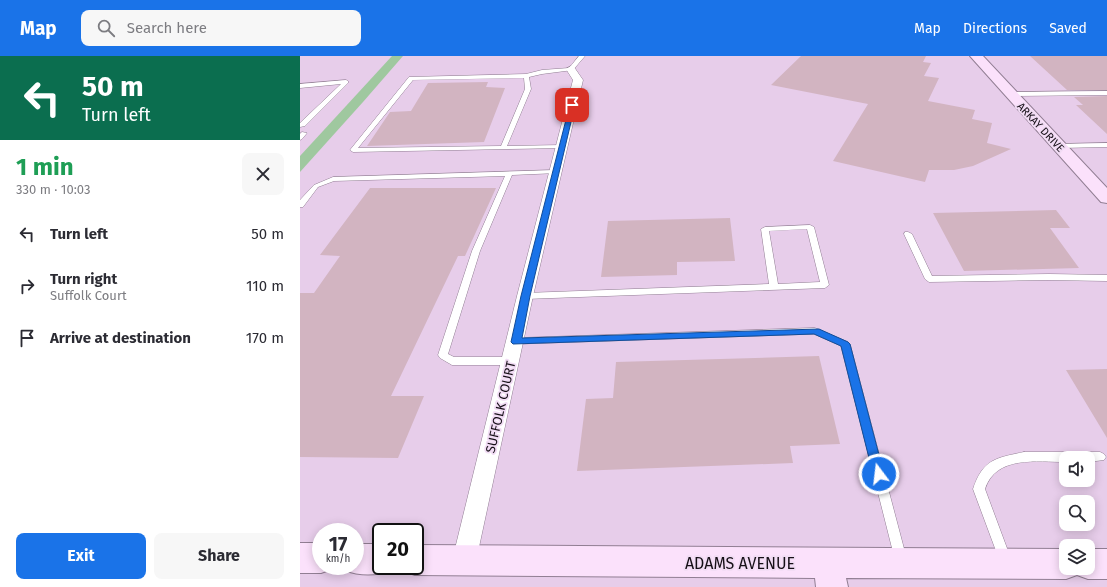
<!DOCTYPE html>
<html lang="en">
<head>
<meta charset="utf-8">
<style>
	body { margin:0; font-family:"Fira Sans",sans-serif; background:#f7f7f7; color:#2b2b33; height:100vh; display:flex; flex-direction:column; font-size:15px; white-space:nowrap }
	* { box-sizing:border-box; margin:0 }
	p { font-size:13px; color:#7c7c81 }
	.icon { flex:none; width:22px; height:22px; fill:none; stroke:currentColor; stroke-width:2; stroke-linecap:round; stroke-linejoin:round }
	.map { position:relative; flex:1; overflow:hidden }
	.details { display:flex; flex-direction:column; background:#fff; width:300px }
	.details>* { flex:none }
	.hud { background:#0b6e4f; color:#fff; overflow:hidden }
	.tools { position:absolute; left:759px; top:395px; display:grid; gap:8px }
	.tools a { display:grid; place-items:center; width:36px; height:36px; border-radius:8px; background:#fff; box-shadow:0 2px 10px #0003; font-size:20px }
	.speed { position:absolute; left:12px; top:467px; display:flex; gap:8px; font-size:20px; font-weight:700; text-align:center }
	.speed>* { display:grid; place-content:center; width:52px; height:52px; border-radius:50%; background:#fff; box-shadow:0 2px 10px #0003; line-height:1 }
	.speed small { font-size:10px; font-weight:400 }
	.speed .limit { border:2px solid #111; border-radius:6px; background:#fff; color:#111 }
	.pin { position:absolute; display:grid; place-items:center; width:34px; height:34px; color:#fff; margin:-17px; border-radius:8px; box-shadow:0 2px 6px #0006 }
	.me { position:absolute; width:44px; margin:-22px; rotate:345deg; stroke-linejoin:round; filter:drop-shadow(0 0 3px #0008) }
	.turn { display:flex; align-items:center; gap:14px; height:84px; padding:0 16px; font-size:18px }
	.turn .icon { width:52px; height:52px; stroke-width:2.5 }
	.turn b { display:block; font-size:28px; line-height:34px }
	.round { display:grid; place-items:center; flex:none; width:42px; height:42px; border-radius:8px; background:#f7f7f7 }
	.head { display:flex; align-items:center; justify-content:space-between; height:68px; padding:0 16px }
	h1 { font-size:24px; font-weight:700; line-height:30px; color:#1e9e55 }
	.primary-button { display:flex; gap:8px; margin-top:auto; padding:8px 16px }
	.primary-button a { flex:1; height:46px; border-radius:8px; background:#1a73e8; color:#fff; font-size:16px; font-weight:700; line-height:46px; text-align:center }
	.primary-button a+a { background:#f7f7f7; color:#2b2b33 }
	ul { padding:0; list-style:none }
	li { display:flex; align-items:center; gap:12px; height:52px; padding:0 16px }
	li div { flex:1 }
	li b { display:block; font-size:15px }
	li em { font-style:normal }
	header { display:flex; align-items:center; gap:24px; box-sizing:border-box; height:56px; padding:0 20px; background:#1a73e8; color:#fff }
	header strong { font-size:19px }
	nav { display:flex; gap:22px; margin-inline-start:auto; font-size:14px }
	.search { width:280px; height:36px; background:#f7f7f7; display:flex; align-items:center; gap:10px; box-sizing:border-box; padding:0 14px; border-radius:8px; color:#7c7c81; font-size:15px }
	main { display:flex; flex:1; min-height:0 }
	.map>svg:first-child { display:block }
	.built { fill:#e7cdea; fill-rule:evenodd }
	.green { fill:#9fc89f }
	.building { fill:#d2b4c1 }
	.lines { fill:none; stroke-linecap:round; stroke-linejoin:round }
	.lane-casing { stroke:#917e93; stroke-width:1 }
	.street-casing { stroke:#917e93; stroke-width:1 }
	.secondary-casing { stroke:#917e93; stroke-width:2 }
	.lane { fill:#fff; fill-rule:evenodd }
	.street { fill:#fff; fill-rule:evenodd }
	.secondary { fill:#fbe1fb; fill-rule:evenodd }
	.route { fill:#1a73e8; stroke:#114b97 }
	.labels { text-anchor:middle; stroke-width:3.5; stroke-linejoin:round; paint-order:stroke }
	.far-street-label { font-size:11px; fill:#160f17; stroke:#f1dcf4 }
	.street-label { font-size:13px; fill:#160f17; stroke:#f1dcf4 }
	.near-street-label { font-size:16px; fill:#160f17; stroke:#f1dcf4 }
</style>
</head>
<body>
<header>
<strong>Map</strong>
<div class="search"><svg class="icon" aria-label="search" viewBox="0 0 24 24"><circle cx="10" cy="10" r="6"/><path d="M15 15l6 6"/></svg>Search here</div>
<nav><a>Map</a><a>Directions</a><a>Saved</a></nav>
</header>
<main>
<section class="details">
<div class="hud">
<div class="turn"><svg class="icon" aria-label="left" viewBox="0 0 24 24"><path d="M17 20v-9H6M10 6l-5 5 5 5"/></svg><div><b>50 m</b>Turn left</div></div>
</div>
<div class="head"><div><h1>1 min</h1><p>330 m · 10:03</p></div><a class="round"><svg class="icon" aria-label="close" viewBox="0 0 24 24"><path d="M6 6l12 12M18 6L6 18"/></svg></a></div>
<ul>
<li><svg class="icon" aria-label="left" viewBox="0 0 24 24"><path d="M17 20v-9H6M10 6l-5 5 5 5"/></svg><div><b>Turn left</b></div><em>50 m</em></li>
<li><svg class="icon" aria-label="right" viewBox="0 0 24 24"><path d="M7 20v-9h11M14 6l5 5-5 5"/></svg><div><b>Turn right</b><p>Suffolk Court</p></div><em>110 m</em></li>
<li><svg class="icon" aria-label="arrive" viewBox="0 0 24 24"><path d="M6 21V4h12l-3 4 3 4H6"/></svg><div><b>Arrive at destination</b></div><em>170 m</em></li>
</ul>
<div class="primary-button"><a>Exit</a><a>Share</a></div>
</section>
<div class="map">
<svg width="807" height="531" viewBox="0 0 807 531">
	<rect width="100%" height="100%" fill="#f1dcf4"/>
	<path class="built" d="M 0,0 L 807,0 L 807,531 L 0,531 ZM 766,402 L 788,402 L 788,424 L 766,424 ZM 766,446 L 788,446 L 788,468 L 766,468 ZM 21,476 L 55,476 L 55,510 L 21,510 ZM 81,476 L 115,476 L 115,510 L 81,510 ZM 766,490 L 788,490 L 788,512 L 766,512 Z"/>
	<path class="green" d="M 92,0 L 103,0 L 63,46 L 0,116 L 0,100 Z"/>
	<path class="building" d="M 501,0 L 626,0 L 623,6 L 631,7 L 624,20 L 639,22 L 628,45 L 675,54 L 672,63 L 692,67 L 687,87 L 711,93 L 673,110 L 654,114 L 629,114 L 625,126 L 533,105 L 568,48 L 471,29 Z
		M 730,0 L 807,0 L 807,34 L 767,34 Z
		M 188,26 L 186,31 L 205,32 L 184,86 L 67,90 L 90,56 L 111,55 L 128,27 Z
		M 807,40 L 807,78 L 776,49 L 783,49 L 774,41 Z
		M 70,132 L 196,132 L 165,200 L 158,200 L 91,340 L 124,340 L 98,402 L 0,401 L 0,237 L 14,237 L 40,200 L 20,199 Z
		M 756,154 L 770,172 L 750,172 L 779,212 L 664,215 L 633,157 Z
		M 430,162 L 435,205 L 377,206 L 377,219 L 301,221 L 308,165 Z
		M 519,300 L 540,388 L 490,390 L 493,407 L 277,415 L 286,343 L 313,342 L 316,306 Z
		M 807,313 L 807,382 L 766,314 Z"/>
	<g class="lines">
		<g class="lane-casing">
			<path id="lane" d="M 279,0 L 285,0 L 273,14 L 242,18 L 229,21 L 231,33 L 207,90 L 262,89 L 264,90 L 264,92 L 53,96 L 50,94 L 109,21 L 226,18 L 242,14 L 269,12 ZM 224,22 L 225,33 L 201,90 L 58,92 L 113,24 Z
				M 46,24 L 48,25 L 48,27 L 5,70 L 0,71 L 0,67 L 41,28 L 0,32 L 0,28 Z
				M 807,35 L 807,39 L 712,40 L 709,38 L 712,36 Z
				M 2,76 L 7,77 L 2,83 L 0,84 L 0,78 Z
				M 807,87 L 807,91 L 759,92 L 756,90 L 759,88 Z
				M 256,114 L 258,115 L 258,117 L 212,119 L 180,195 L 148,298 L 154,301 L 211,301 L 214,302 L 216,305 L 214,308 L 211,309 L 152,309 L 140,302 L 138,299 L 172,195 L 205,120 L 34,125 L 18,131 L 3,151 L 0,151 L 0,144 L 14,129 L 33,121 Z
				M 510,169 L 514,171 L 529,229 L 525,232 L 225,243 L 221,240 L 225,237 L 469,228 L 461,173 L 465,171 ZM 507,173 L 520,226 L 478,228 L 469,175 Z
				M 605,176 L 608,176 L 612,178 L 632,220 L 749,218 L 807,219 L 807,225 L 749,224 L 629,226 L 625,223 L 604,178 Z
				M 515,272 L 548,286 L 550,288 L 607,504 L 605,508 L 601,510 L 597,508 L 595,504 L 541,290 L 514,278 L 216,288 L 213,287 L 211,285 L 213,283 L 216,282 Z
				M 724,396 L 800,396 L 804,398 L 806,401 L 804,404 L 788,406 L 788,402 L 766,402 L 766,406 C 737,406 696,399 685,433 L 711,503 L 709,507 L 705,509 L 701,507 L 699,503 L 673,433 C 683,403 696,402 724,396 Z"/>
		</g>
		<g class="street-casing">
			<path id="street" d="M 271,10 L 274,11 L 283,24 L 233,240 L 176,505 L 172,513 L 164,517 L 156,513 L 152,505 L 217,240 L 273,24 L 266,13 Z"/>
		</g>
		<g class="secondary-casing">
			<path id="secondary" d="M 670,0 L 683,0 L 807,132 L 807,147 L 801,146 Z
				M 0,487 L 21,487 L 21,510 L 33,510 L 32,513 L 21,517 L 0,517 Z
				M 55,488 L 81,488 L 81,510 L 93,510 L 92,514 C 76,520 60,520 44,514 L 43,510 L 55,510 Z
				M 115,489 L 766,493 L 766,512 L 788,512 L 788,493 L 807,493 L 807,523 L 788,523 L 777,519 L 766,523 L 546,522 L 548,531 L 516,531 L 515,522 L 115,519 L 104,515 L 102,510 L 115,510 Z"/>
		</g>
		<use href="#lane" class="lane"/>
		<use href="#street" class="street"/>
		<use href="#secondary" class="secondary"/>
	</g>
	<path class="route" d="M 270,48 L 275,49 L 230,240 L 222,282 L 519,273 L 548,286 L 550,288 L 584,418 L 583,421 L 579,423 L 575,421 L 573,418 L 541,290 L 514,278 L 213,288 L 211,286 L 221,240 Z"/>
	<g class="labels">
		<g class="far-street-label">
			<text transform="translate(741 71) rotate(47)" y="4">ARKAY DRIVE</text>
		</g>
		<g class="street-label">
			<text transform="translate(200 351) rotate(-77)" y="5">SUFFOLK COURT</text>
		</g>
		<g class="near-street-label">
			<text x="440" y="513">ADAMS AVENUE</text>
		</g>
	</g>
</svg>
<div class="tools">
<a><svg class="icon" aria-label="sound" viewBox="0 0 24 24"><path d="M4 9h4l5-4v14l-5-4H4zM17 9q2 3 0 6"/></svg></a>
<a><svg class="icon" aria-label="search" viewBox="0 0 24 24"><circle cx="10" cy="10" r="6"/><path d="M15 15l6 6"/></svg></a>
<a><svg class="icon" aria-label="layers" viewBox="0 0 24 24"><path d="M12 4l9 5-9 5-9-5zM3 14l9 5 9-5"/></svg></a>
</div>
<div class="speed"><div>17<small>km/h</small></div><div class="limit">20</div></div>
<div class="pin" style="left:272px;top:49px;background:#d93025"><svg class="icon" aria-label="arrive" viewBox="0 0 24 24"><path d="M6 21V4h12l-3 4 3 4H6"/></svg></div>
<svg class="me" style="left:579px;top:418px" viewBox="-20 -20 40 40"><circle r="17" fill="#1a73e8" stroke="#fff" stroke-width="3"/><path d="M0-11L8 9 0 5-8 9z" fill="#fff"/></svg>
</div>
</main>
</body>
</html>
